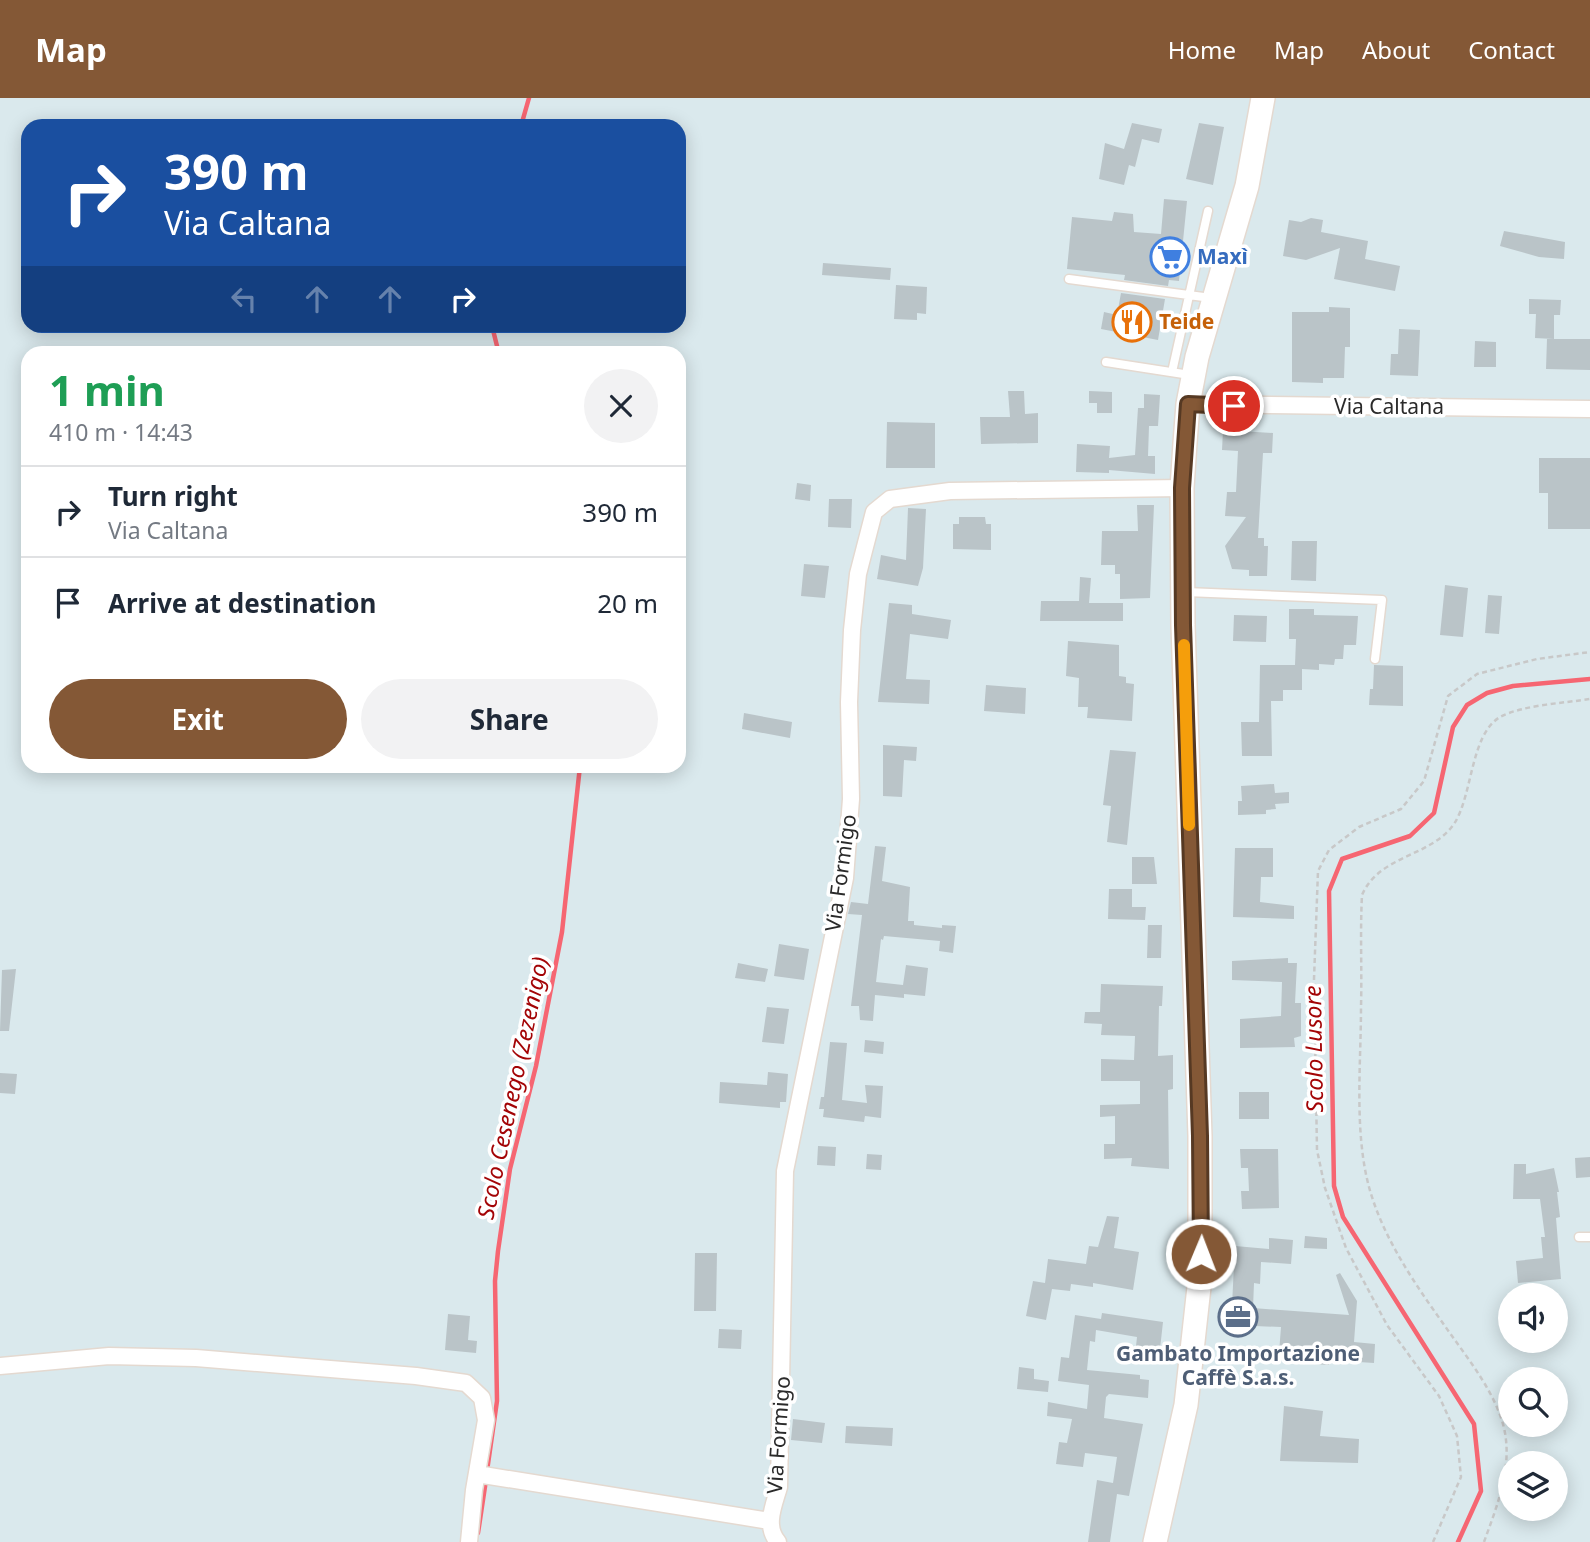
<!DOCTYPE html>
<html lang="en">
<head>
<meta charset="utf-8">
<style>
	body { margin:0; font-family:"Noto Sans",sans-serif; background:#f2f2f3; color:#1f2937; height:100vh; display:flex; flex-direction:column; font-size:26px; white-space:nowrap }
	* { box-sizing:border-box; margin:0 }
	p { font-size:23px; color:#747a83 }
	.icon { flex:none; width:38px; height:38px; fill:none; stroke:currentColor; stroke-width:2; stroke-linecap:round; stroke-linejoin:round }
	.map { position:relative; flex:1; overflow:hidden }
	.sheet { position:absolute; left:21px; top:248px; width:665px; height:427px; display:flex; flex-direction:column; background:#fff; border-radius:21px; box-shadow:0 4px 18px #0003 }
	.sheet>* { flex:none }
	.top-card { position:absolute; left:21px; top:21px; width:665px; height:214px; border-radius:21px; box-shadow:0 4px 18px #0003; background:#1a4fa0; color:#fff; overflow:hidden }
	.buttons { position:absolute; left:1498px; top:1185px; display:grid; gap:14px }
	.buttons a { display:grid; place-items:center; width:70px; height:70px; border-radius:50%; background:#fff; box-shadow:0 4px 18px #0003; font-size:35px }
	.pin { position:absolute; display:grid; place-items:center; width:60px; height:60px; color:#fff; margin:-30px; border:4px solid #fff; border-radius:50%; box-shadow:0 2px 7px #0007 }
	.me { position:absolute; width:77px; margin:-38px; rotate:1deg; stroke-linejoin:round; filter:drop-shadow(0 0 5px #0008) }
	.turn { display:flex; align-items:center; gap:24px; height:147px; padding:0 28px; font-size:32px }
	.turn .icon { width:91px; height:91px; stroke-width:2.5 }
	.turn b { display:block; font-size:49px; line-height:60px }
	.lanes { display:flex; align-items:center; height:66px; padding:0 28px; background:#0003; justify-content:center; gap:35px; direction:ltr }
	.lanes .off { opacity:.35 }
	.round { display:grid; place-items:center; flex:none; width:74px; height:74px; border-radius:37px; background:#f2f2f3 }
	.overview { display:flex; align-items:center; justify-content:space-between; height:119px; padding:0 28px }
	h1 { font-size:42px; font-weight:700; line-height:52px; color:#1e9e55 }
	.cta { display:flex; gap:14px; margin-top:auto; padding:14px 28px }
	.cta a { flex:1; height:80px; border-radius:42px; background:#845836; color:#fff; font-size:28px; font-weight:700; line-height:80px; text-align:center }
	.cta a+a { background:#f2f2f3; color:#1f2937 }
	ul { padding:0; list-style:none }
	li { display:flex; align-items:center; gap:21px; height:91px; padding:0 28px; border-top:2px solid #e0e1e3 }
	li div { flex:1 }
	li b { display:block; font-size:26px }
	li em { font-style:normal }
	header { display:flex; align-items:center; gap:42px; box-sizing:border-box; height:98px; padding:0 35px; background:#845836; color:#fff }
	header strong { font-size:33px }
	nav { display:flex; gap:38px; margin-inline-start:auto; font-size:24px }
	.map>svg:first-child { display:block }
	.lines { fill:none; stroke-linecap:round; stroke-linejoin:round }
	.stream { stroke:#f66672; stroke-width:4.5 }
	.building { fill:#bac4c8 }
	.service-casing { stroke:#e4d9d0; stroke-width:11 }
	.minor-casing { stroke:#e4d9d0; stroke-width:19 }
	.secondary-casing { stroke:#e4d9d0; stroke-width:26 }
	.path { stroke:#c8c8c8; stroke-width:2.5; stroke-dasharray:5 3.5; stroke-linecap:butt }
	.service { stroke:#fff; stroke-width:8 }
	.minor { stroke:#fff; stroke-width:16 }
	.secondary { stroke:#fff; stroke-width:23 }
	.route-casing { stroke:#563923; stroke-width:18 }
	.route { stroke:#845836; stroke-width:12 }
	.slow { stroke:#f59e0b; stroke-width:12 }
	.labels { text-anchor:middle; stroke-width:7; stroke-linejoin:round; paint-order:stroke }
	.shop-label { font-size:21px; font-weight:bold; fill:#366cbe; stroke:#fff; text-anchor:start }
	.food-label { font-size:21px; font-weight:bold; fill:#c56008; stroke:#fff; text-anchor:start }
	.street-label { font-size:21px; fill:#2a2a2a; stroke:#fff }
	.service-label { font-size:21px; font-weight:bold; fill:#4e5e75; stroke:#fff }
	.water-label { font-size:23px; font-style:italic; fill:#a30406; stroke:#fff }
</style>
</head>
<body>
<header>
<strong>Map</strong>
<nav><a>Home</a><a>Map</a><a>About</a><a>Contact</a></nav>
</header>
<div class="map">
<svg width="1590" height="1444" viewBox="0 0 1590 1444">
	<rect width="100%" height="100%" fill="#dae9ed"/>
	<g class="lines">
		<path class="stream" d="M 521,28 L 529,0
			M 492,228 L 499,256
			M 487,1373 L 497,1303 L 495,1183 L 498,1153 L 510,1071 L 536,968 L 562,834 L 580,668
			M 478,1435 L 486,1382
			M 1458,1444 L 1481,1393 L 1474,1326 L 1343,1119 L 1334,1088 L 1329,793 L 1342,761 L 1410,738 L 1434,715 L 1453,629 L 1467,607 L 1487,595 L 1513,588 L 1590,581"/>
	</g>
	<path class="building" d="M 1132,25 L 1162,31 L 1159,45 L 1142,41 L 1135,69 L 1129,67 L 1124,87 L 1099,81 L 1105,45 L 1124,51 Z
		M 1199,25 L 1224,29 L 1213,87 L 1186,81 Z
		M 1164,101 L 1187,103 L 1179,183 L 1169,182 L 1168,188 L 1124,182 L 1125,177 L 1067,171 L 1072,119 L 1112,123 L 1114,114 L 1133,116 L 1134,134 L 1161,136 Z
		M 1311,120 L 1323,122 L 1321,134 L 1368,143 L 1365,161 L 1400,168 L 1395,193 L 1334,181 L 1340,150 L 1306,162 L 1283,158 L 1289,122 L 1301,124 Z
		M 1504,133 L 1565,144 L 1564,161 L 1539,159 L 1500,148 Z
		M 823,165 L 891,170 L 890,182 L 822,177 Z
		M 896,187 L 927,189 L 926,216 L 917,215 L 917,222 L 894,221 Z
		M 1121,195 L 1165,201 L 1158,242 L 1101,231 L 1104,214 L 1117,217 Z
		M 1529,201 L 1561,202 L 1560,217 L 1554,217 L 1554,241 L 1535,240 L 1536,216 L 1529,216 Z
		M 1329,209 L 1350,210 L 1350,249 L 1345,249 L 1344,280 L 1323,280 L 1323,285 L 1292,284 L 1292,214 L 1329,214 Z
		M 1399,231 L 1420,232 L 1418,278 L 1390,277 L 1391,256 L 1398,256 Z
		M 1547,241 L 1590,241 L 1590,272 L 1546,271 Z
		M 1475,243 L 1496,244 L 1496,269 L 1474,269 Z
		M 1008,293 L 1024,293 L 1025,316 L 1038,315 L 1038,345 L 981,346 L 980,319 L 1010,319 Z
		M 1089,293 L 1112,294 L 1112,315 L 1097,315 L 1097,305 L 1089,305 Z
		M 1144,296 L 1160,297 L 1158,328 L 1149,328 L 1148,358 L 1155,358 L 1155,376 L 1109,372 L 1109,375 L 1076,374 L 1077,346 L 1110,348 L 1109,360 L 1135,357 L 1138,310 L 1144,310 Z
		M 887,324 L 935,325 L 935,370 L 886,370 Z
		M 1223,332 L 1273,335 L 1272,355 L 1263,355 L 1258,440 L 1264,440 L 1264,448 L 1268,448 L 1267,478 L 1249,478 L 1249,472 L 1232,471 L 1225,448 L 1246,419 L 1225,418 L 1227,394 L 1236,394 L 1238,353 L 1222,352 Z
		M 1539,360 L 1590,360 L 1590,431 L 1548,431 L 1548,395 L 1539,395 Z
		M 797,385 L 811,387 L 810,403 L 795,401 Z
		M 829,401 L 852,401 L 851,430 L 828,429 Z
		M 1137,407 L 1154,407 L 1150,500 L 1120,501 L 1120,476 L 1115,476 L 1115,467 L 1101,467 L 1102,433 L 1138,433 Z
		M 908,410 L 926,411 L 923,470 L 918,488 L 877,481 L 881,457 L 906,462 Z
		M 959,419 L 985,419 L 986,426 L 991,426 L 991,452 L 953,451 L 953,426 L 959,426 Z
		M 1292,443 L 1317,443 L 1316,483 L 1291,482 Z
		M 804,466 L 829,468 L 825,500 L 801,498 Z
		M 1080,479 L 1091,480 L 1089,505 L 1123,505 L 1123,523 L 1040,523 L 1041,503 L 1079,503 Z
		M 1445,487 L 1468,490 L 1463,539 L 1440,537 Z
		M 1488,497 L 1502,498 L 1499,536 L 1485,535 Z
		M 889,505 L 912,507 L 912,516 L 951,522 L 948,541 L 910,536 L 906,581 L 930,582 L 929,606 L 878,604 Z
		M 1289,511 L 1314,511 L 1314,517 L 1358,518 L 1356,547 L 1344,547 L 1343,561 L 1335,561 L 1334,567 L 1319,566 L 1319,572 L 1302,571 L 1302,592 L 1283,592 L 1283,603 L 1271,603 L 1272,658 L 1242,658 L 1241,624 L 1259,624 L 1260,567 L 1295,567 L 1296,541 L 1289,541 Z
		M 1234,517 L 1267,518 L 1266,544 L 1233,543 Z
		M 1068,543 L 1119,547 L 1119,578 L 1126,579 L 1126,585 L 1134,586 L 1132,623 L 1087,620 L 1088,609 L 1078,609 L 1079,580 L 1066,578 Z
		M 1374,567 L 1403,568 L 1403,608 L 1369,607 L 1370,591 L 1373,591 Z
		M 986,587 L 1026,590 L 1025,616 L 984,613 Z
		M 744,615 L 792,624 L 790,640 L 742,631 Z
		M 883,647 L 917,649 L 916,663 L 904,662 L 902,699 L 883,698 Z
		M 1110,652 L 1136,654 L 1127,747 L 1107,744 L 1111,708 L 1103,707 Z
		M 1274,686 L 1275,695 L 1289,694 L 1289,705 L 1275,706 L 1276,711 L 1266,712 L 1266,716 L 1238,717 L 1238,703 L 1242,703 L 1241,688 Z
		M 875,748 L 886,749 L 882,783 L 910,789 L 908,823 L 914,823 L 914,827 L 942,830 L 942,827 L 956,828 L 953,855 L 939,853 L 940,843 L 884,838 L 883,842 L 881,841 L 876,884 L 903,887 L 906,867 L 928,870 L 925,898 L 904,896 L 904,900 L 875,897 L 873,923 L 860,922 L 859,908 L 851,908 L 862,817 L 848,816 L 851,804 L 868,806 Z
		M 1235,750 L 1273,750 L 1273,779 L 1261,779 L 1260,804 L 1294,808 L 1294,821 L 1233,819 Z
		M 1132,759 L 1154,759 L 1157,786 L 1132,786 Z
		M 1109,791 L 1132,791 L 1132,809 L 1146,809 L 1145,822 L 1108,821 Z
		M 1148,827 L 1162,827 L 1161,860 L 1147,860 Z
		M 779,846 L 809,851 L 804,882 L 774,878 Z
		M 1288,860 L 1288,865 L 1297,865 L 1295,905 L 1301,905 L 1301,938 L 1294,940 L 1295,949 L 1240,950 L 1240,921 L 1281,918 L 1282,884 L 1232,882 L 1232,863 Z
		M 738,865 L 768,871 L 765,884 L 735,880 Z
		M 16,871 L 9,933 L 0,933 L 2,872 Z
		M 1101,886 L 1163,888 L 1162,908 L 1159,908 L 1158,958 L 1173,957 L 1173,991 L 1168,992 L 1169,1071 L 1131,1068 L 1132,1060 L 1104,1061 L 1104,1046 L 1115,1046 L 1115,1018 L 1100,1019 L 1100,1007 L 1140,1006 L 1140,983 L 1101,983 L 1101,961 L 1134,962 L 1135,938 L 1101,937 L 1102,926 L 1084,925 L 1085,914 L 1100,914 Z
		M 767,909 L 789,911 L 784,946 L 762,944 Z
		M 865,942 L 884,944 L 883,956 L 864,954 Z
		M 830,944 L 847,945 L 842,1002 L 867,1005 L 865,987 L 883,988 L 881,1020 L 865,1018 L 864,1024 L 823,1019 L 824,1011 L 819,1011 L 821,999 L 824,999 Z
		M 768,974 L 788,976 L 786,1004 L 780,1004 L 780,1010 L 719,1005 L 720,984 L 767,987 Z
		M 0,975 L 17,976 L 15,996 L 0,995 Z
		M 1239,994 L 1269,994 L 1269,1021 L 1239,1021 Z
		M 818,1048 L 836,1049 L 835,1068 L 817,1067 Z
		M 1240,1051 L 1278,1051 L 1279,1110 L 1242,1111 L 1241,1093 L 1249,1093 L 1248,1070 L 1241,1070 Z
		M 867,1056 L 882,1057 L 881,1072 L 866,1071 Z
		M 1590,1059 L 1590,1079 L 1576,1080 L 1575,1060 Z
		M 1514,1066 L 1526,1066 L 1526,1076 L 1554,1070 L 1559,1094 L 1557,1094 L 1560,1119 L 1556,1120 L 1561,1181 L 1518,1185 L 1516,1163 L 1543,1160 L 1541,1139 L 1545,1139 L 1540,1101 L 1513,1101 Z
		M 1107,1118 L 1119,1119 L 1114,1150 L 1139,1154 L 1133,1192 L 1093,1185 L 1093,1189 L 1071,1186 L 1070,1193 L 1052,1191 L 1046,1222 L 1026,1218 L 1033,1183 L 1045,1185 L 1048,1161 L 1086,1166 L 1089,1148 L 1098,1149 Z
		M 1305,1138 L 1327,1140 L 1327,1151 L 1304,1150 Z
		M 1269,1140 L 1293,1142 L 1291,1166 L 1261,1164 L 1260,1186 L 1254,1185 L 1253,1210 L 1349,1217 L 1336,1177 L 1340,1175 L 1357,1203 L 1354,1244 L 1375,1246 L 1374,1265 L 1329,1262 L 1329,1267 L 1315,1266 L 1315,1258 L 1279,1255 L 1281,1229 L 1231,1227 L 1235,1148 L 1269,1151 Z
		M 695,1155 L 717,1155 L 716,1213 L 694,1213 Z
		M 1102,1215 L 1163,1224 L 1160,1251 L 1136,1248 L 1137,1239 L 1096,1232 L 1095,1244 L 1090,1243 L 1087,1272 L 1140,1277 L 1140,1281 L 1149,1282 L 1148,1300 L 1109,1296 L 1106,1299 L 1104,1320 L 1143,1326 L 1129,1398 L 1117,1396 L 1110,1444 L 1088,1444 L 1097,1382 L 1113,1385 L 1117,1359 L 1085,1355 L 1083,1369 L 1056,1366 L 1059,1344 L 1067,1345 L 1072,1321 L 1047,1318 L 1048,1304 L 1087,1311 L 1089,1287 L 1058,1283 L 1061,1259 L 1069,1260 L 1075,1217 L 1101,1221 Z
		M 448,1216 L 470,1218 L 468,1242 L 477,1243 L 476,1255 L 445,1252 Z
		M 719,1231 L 742,1232 L 741,1251 L 718,1250 Z
		M 1019,1269 L 1034,1271 L 1034,1281 L 1049,1283 L 1048,1294 L 1017,1291 Z
		M 1284,1308 L 1323,1313 L 1320,1338 L 1359,1341 L 1358,1365 L 1280,1363 Z
		M 793,1321 L 825,1325 L 822,1345 L 791,1342 Z
		M 846,1328 L 893,1330 L 892,1348 L 845,1345 Z"/>
	<g class="lines">
		<g class="service-casing">
			<path id="service" d="M 1069,181 L 1211,200
				M 1106,264 L 1190,277
				M 1172,274 L 1208,113
				M 1186,494 L 1382,502 L 1375,561
				M 1579,1139 L 1590,1139"/>
		</g>
		<g class="minor-casing">
			<path id="minor" d="M 1188,306 L 1590,311
				M 0,1268 L 109,1258 L 196,1260 L 416,1278 L 466,1285 L 482,1300 L 486,1322 L 474,1392 L 469,1444
				M 477,1376 L 770,1423
				M 778,1444 C 764,1428 774,1407 779,1389 L 785,1073 L 845,780 L 851,701 L 849,604 L 852,532 L 858,476 L 874,414 L 890,401 L 950,393 L 1182,390"/>
		</g>
		<g class="secondary-casing">
			<path id="secondary" d="M 1155,1444 L 1186,1307 L 1200,1180 L 1200,1038 L 1183,527 L 1182,390 L 1185,345 L 1188,306 L 1197,259 L 1247,88 L 1263,0"/>
		</g>
		<path class="path" d="M 1433,1444 L 1461,1379 L 1457,1338 L 1439,1298 L 1387,1227 L 1346,1150 L 1325,1090 L 1317,1052 L 1314,881 L 1318,773 L 1329,752 L 1359,729 L 1401,711 L 1424,683 L 1448,598 L 1477,576 L 1537,561 L 1590,554
			M 1484,1444 C 1497,1408 1513,1369 1504,1330 C 1496,1297 1472,1266 1452,1238 C 1420,1193 1384,1144 1369,1089 C 1354,1033 1361,966 1361,909 C 1362,871 1360,835 1362,797 C 1379,757 1431,759 1454,726 C 1473,697 1470,637 1500,619 C 1522,607 1565,605 1590,601"/>
		<use href="#service" class="service"/>
		<use href="#minor" class="minor"/>
		<use href="#secondary" class="secondary"/>
	</g>
	<g class="lines">
		<g class="route-casing">
			<path id="route" d="M 1201,1156 L 1200,1038 L 1183,527 L 1182,390 L 1188,306 L 1234,308"/>
		</g>
		<use href="#route" class="route"/>
		<path class="slow" d="M 1184,547 L 1189,727"/>
	</g>
	<defs>
		<g id="supermarket-ring" transform="scale(2.0125)"><circle r="9.5" fill="#fff" stroke="#3f7fe0" stroke-width="1.5"/><path d="M-6-5.5h2.5l.6 2H6L4.5 2H-2.5L-4.4-4H-6ZM-1.5 3.2a1.3 1.3 0 1 0 .1 0ZM3 3.2a1.3 1.3 0 1 0 .1 0Z" fill="#3f7fe0"/></g>
		<g id="restaurant-ring" transform="scale(2.0125)"><circle r="9.5" fill="#fff" stroke="#e8710a" stroke-width="1.5"/><path d="M-5-6h1v4h1v-4h1v4h1v-4h1v5L-1.5 .5V6h-2V.5L-5-1ZM5-6V6H3V1.5H1.5Q1.5-4 5-6Z" fill="#e8710a"/></g>
		<g id="office-ring" transform="scale(2.0125)"><circle r="9.5" fill="#fff" stroke="#5c6f8a" stroke-width="1.5"/><path d="M-6-3h4V-5.5h4V-3h4V5H-6ZM-1-4.5V-3h2v-1.5ZM-6 0V1H6V0Z" fill="#5c6f8a"/></g>
	</defs>
	<g fill-rule="evenodd">
		<use href="#supermarket-ring" x="1170" y="159"/>
		<use href="#restaurant-ring" x="1132" y="224"/>
		<use href="#office-ring" x="1238" y="1219"/>
	</g>
	<g class="labels">
		<g class="shop-label">
			<text x="1197" y="166">Maxì</text>
		</g>
		<g class="food-label">
			<text x="1159" y="231">Teide</text>
		</g>
		<g class="street-label">
			<text x="1389" y="316">Via Caltana</text>
			<text transform="translate(841 775) rotate(-82)" y="7">Via Formigo</text>
			<text transform="translate(779 1337) rotate(-86)" y="7">Via Formigo</text>
		</g>
		<g class="service-label">
			<text x="1238" y="1263">Gambato Importazione<tspan x="1238" dy="24">Caffè S.a.s.</tspan></text>
		</g>
		<g class="water-label">
			<text transform="translate(1314 951) rotate(-91)" y="8">Scolo Lusore</text>
			<text transform="translate(513 990) rotate(-78)" y="8">Scolo Cesenego (Zezenigo)</text>
		</g>
	</g>
</svg>
<div class="buttons">
<a><svg class="icon" aria-label="sound" viewBox="0 0 24 24"><path d="M4 9h4l5-4v14l-5-4H4zM17 9q2 3 0 6"/></svg></a>
<a><svg class="icon" aria-label="search" viewBox="0 0 24 24"><circle cx="10" cy="10" r="6"/><path d="M15 15l6 6"/></svg></a>
<a><svg class="icon" aria-label="layers" viewBox="0 0 24 24"><path d="M12 4l9 5-9 5-9-5zM3 14l9 5 9-5"/></svg></a>
</div>
<div class="pin" style="left:1234px;top:308px;background:#d93025"><svg class="icon" aria-label="arrive" viewBox="0 0 24 24"><path d="M6 21V4h12l-3 4 3 4H6"/></svg></div>
<svg class="me" style="left:1201px;top:1156px" viewBox="-20 -20 40 40"><circle r="17" fill="#845836" stroke="#fff" stroke-width="3"/><path d="M0-11L8 9 0 5-8 9z" fill="#fff"/></svg>
<div class="top-card">
<div class="turn"><svg class="icon" aria-label="right" viewBox="0 0 24 24"><path d="M7 20v-9h11M14 6l5 5-5 5"/></svg><div><b>390 m</b>Via Caltana</div></div>
<div class="lanes"><svg class="icon off" aria-label="left" viewBox="0 0 24 24"><path d="M17 20v-9H6M10 6l-5 5 5 5"/></svg><svg class="icon off" aria-label="ahead" viewBox="0 0 24 24"><path d="M12 20V5M6 11l6-6 6 6"/></svg><svg class="icon off" aria-label="ahead" viewBox="0 0 24 24"><path d="M12 20V5M6 11l6-6 6 6"/></svg><svg class="icon" aria-label="right" viewBox="0 0 24 24"><path d="M7 20v-9h11M14 6l5 5-5 5"/></svg></div>
</div>
<section class="sheet">
<div class="overview"><div><h1>1 min</h1><p>410 m · 14:43</p></div><a class="round"><svg class="icon" aria-label="close" viewBox="0 0 24 24"><path d="M6 6l12 12M18 6L6 18"/></svg></a></div>
<ul>
<li><svg class="icon" aria-label="right" viewBox="0 0 24 24"><path d="M7 20v-9h11M14 6l5 5-5 5"/></svg><div><b>Turn right</b><p>Via Caltana</p></div><em>390 m</em></li>
<li><svg class="icon" aria-label="arrive" viewBox="0 0 24 24"><path d="M6 21V4h12l-3 4 3 4H6"/></svg><div><b>Arrive at destination</b></div><em>20 m</em></li>
</ul>
<div class="cta"><a>Exit</a><a>Share</a></div>
</section>
</div>
</body>
</html>
